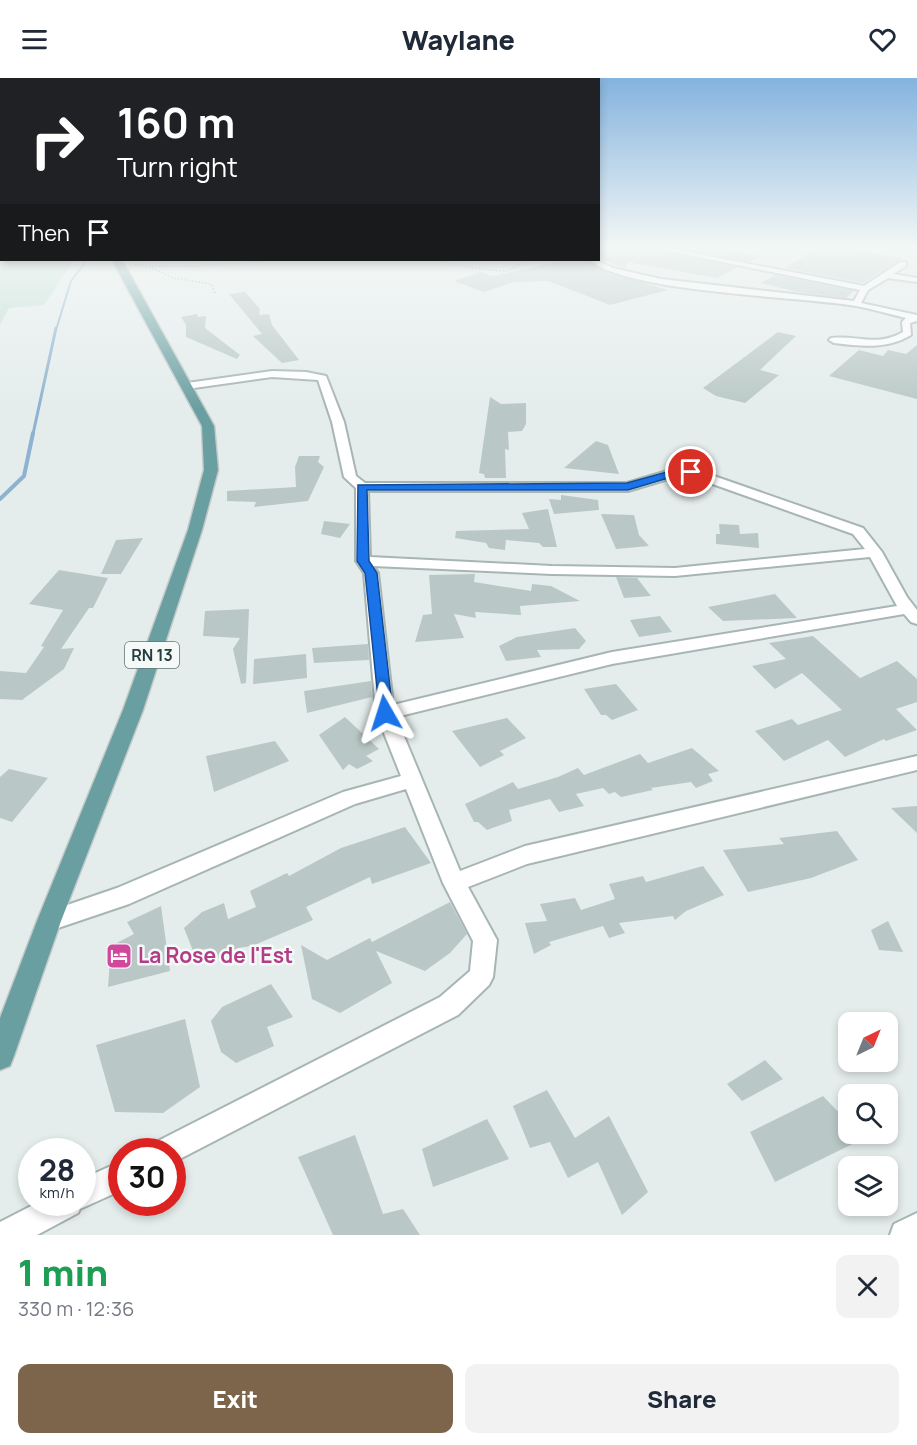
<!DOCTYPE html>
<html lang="en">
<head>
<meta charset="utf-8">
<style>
	body { margin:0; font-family:Manrope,sans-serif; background:#f2f2f3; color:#1f2937; height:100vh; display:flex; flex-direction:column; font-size:22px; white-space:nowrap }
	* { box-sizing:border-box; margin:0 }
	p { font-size:20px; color:#747a83 }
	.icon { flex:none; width:33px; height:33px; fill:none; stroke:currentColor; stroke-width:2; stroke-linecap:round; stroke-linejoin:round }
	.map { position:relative; height:1157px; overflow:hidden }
	.panel { display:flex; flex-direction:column; background:#fff; flex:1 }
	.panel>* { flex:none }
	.hud { position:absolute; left:0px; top:0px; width:600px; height:183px; box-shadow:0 3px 9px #0003; background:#202124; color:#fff; overflow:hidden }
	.needle { width:39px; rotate:43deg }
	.buttons { position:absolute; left:838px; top:934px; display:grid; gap:12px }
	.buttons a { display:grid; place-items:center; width:60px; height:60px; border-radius:12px; background:#fff; box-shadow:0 3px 9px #0003; font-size:30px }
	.speed { position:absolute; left:18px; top:1060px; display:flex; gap:12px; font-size:30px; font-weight:700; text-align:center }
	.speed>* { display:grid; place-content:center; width:78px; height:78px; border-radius:50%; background:#fff; box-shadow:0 3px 9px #0003; line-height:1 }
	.speed small { font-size:15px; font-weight:400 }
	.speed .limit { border:9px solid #d22; background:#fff; color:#111 }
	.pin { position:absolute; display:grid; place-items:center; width:51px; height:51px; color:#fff; margin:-26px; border:3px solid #fff; border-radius:50%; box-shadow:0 2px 6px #0007 }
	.me { position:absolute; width:66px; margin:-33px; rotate:354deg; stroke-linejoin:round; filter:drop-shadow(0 0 4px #0008) }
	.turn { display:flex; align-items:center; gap:21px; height:126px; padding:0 18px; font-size:27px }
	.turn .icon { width:78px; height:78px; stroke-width:2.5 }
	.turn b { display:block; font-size:42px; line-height:51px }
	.then { display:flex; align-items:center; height:57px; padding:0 18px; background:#0003; gap:12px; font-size:22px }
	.round { display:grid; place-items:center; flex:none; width:63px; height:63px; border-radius:12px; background:#f2f2f3 }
	.headline { display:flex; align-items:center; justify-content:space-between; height:102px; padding:0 18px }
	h1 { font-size:36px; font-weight:800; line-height:45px; color:#1e9e55 }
	.action { display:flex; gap:12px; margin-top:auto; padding:12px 18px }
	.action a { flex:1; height:69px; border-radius:12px; background:#7c654a; color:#fff; font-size:24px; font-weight:800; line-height:69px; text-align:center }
	.action a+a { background:#f2f2f3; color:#1f2937 }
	header { display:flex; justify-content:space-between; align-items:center; height:78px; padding:0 18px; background:#fff; font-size:27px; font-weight:800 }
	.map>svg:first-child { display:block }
	.green { fill:#beddd0 }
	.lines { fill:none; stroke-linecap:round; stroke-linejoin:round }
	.stream-far2 { stroke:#8eb2d0; stroke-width:2 }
	.stream-far1 { stroke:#8eb2d0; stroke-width:3 }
	.stream { stroke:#8eb2d0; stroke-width:4 }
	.building { fill:#b9c8c6 }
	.minor-casing { stroke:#a7b5b4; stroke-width:4 }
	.major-casing { stroke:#c2c9c9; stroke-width:3 }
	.path { stroke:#85b0af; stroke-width:1.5; stroke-dasharray:1.5 2; stroke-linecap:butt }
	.minor { fill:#fff; fill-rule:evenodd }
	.major { fill:#6a9fa1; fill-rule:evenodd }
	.route { fill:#1a73e8; stroke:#114b97; stroke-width:1.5 }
	.labels { text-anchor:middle; stroke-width:5; stroke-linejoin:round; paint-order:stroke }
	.shield { fill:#f5f9f8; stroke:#637576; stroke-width:1.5 }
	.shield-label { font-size:16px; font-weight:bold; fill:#243d3e }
	.near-hotel-label { font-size:21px; font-weight:bold; fill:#b23c85; stroke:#f5f9f8; text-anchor:start }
</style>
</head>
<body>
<header><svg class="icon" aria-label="menu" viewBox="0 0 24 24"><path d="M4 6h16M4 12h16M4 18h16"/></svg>Waylane<svg class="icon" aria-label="heart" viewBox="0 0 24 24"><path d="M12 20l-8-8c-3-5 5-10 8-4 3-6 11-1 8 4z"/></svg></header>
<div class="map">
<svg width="917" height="1157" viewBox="0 0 917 1157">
	<rect width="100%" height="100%" fill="#e4edec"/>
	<path class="green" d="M 0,169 L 2,182 L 80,182 L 72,185 L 44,227 L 9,230 L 0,247 Z"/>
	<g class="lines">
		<path class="stream-far2" d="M 56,252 L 71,203 L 87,182"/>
		<path class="stream-far1" d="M 33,356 L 56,250"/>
		<path class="stream" d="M 0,421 L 24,398 L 33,355"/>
	</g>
	<path class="building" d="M 614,169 L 647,169 L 738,189 L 717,200 L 627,184 L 625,190 L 598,180 L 598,175 Z
		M 673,169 L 711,169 L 761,178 L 750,184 Z
		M 819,169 L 840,169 L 902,180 L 863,205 L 785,190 Z
		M 566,182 L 587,182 L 609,195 L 668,212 L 610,227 L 548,203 L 513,204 L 484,214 L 454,203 L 481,194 L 493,198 Z
		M 775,197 L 854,213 L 846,220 L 797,214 L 761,205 Z
		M 245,214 L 260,231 L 259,237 L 269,236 L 272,247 L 299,282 L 282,285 L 253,258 L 262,256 L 229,216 Z
		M 197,236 L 198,239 L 206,238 L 205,250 L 240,277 L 237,281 L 186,259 L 186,247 L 181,239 Z
		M 778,254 L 796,258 L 760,292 L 779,297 L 745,325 L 716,318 L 703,310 Z
		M 917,267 L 917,321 L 829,298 L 859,272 L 883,278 L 888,272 L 906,276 Z
		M 490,319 L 501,326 L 526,325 L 526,346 L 522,353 L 508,354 L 509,372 L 505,371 L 506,400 L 485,400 L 484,396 L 479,395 Z
		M 596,363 L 608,367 L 619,396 L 564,390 Z
		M 299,378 L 320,378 L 318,384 L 324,389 L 308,423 L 254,429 L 256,424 L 227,423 L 227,413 L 296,409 L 295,389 Z
		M 561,417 L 598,422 L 599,432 L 554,436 L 549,421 L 561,422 Z
		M 548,431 L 557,469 L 543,469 L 539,465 L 506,462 L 505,472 L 489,470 L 486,465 L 455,460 L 456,453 L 529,451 L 522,435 Z
		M 601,436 L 634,437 L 639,457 L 649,468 L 616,471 Z
		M 324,443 L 350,446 L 340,460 L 321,456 Z
		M 719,446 L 739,447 L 740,456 L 758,455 L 759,470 L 716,466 L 716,456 L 720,456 Z
		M 143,460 L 121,496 L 101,496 L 116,462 Z
		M 59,492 L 108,500 L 93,530 L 89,530 L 61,571 L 74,570 L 64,591 L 22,622 L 0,621 L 0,593 L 26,595 L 44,569 L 41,568 L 63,532 L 29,526 Z
		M 475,496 L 474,504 L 531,513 L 532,506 L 551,508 L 580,523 L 520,528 L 521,537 L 475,534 L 476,540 L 454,536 L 464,560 L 415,564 L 423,537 L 432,536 L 429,497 Z
		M 616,499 L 637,500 L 651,518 L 624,520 Z
		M 775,516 L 797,540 L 723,543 L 708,529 Z
		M 249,531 L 246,605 L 241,606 L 233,571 L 240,560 L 203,558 L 205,533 Z
		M 660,538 L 672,554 L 639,559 L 630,542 Z
		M 575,550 L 586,563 L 579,571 L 537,572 L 541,579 L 506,583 L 499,568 L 517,559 Z
		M 813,558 L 860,600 L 897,583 L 917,601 L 917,624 L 896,631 L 917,652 L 886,663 L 884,661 L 845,679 L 828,662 L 784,683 L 755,653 L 792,641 L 798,647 L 842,632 L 802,595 L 775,611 L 752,588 L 786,581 L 769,565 Z
		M 368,566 L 369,582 L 314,585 L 312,570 Z
		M 306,576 L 307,600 L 253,606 L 254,581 Z
		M 371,603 L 372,619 L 307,635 L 304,613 Z
		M 616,606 L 638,632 L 612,642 L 606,637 L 601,637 L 584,611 Z
		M 345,639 L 379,671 L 366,678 L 373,683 L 357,691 L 349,686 L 343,692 L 319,657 Z
		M 507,640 L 526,660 L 500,673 L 504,677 L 480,689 L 452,653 Z
		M 275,663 L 289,683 L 214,714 L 206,678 Z
		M 692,670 L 719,693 L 708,696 L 713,703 L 696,710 L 691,704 L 651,710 L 653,712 L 621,719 L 615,714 L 609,716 L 603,710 L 576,716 L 584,728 L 559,734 L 550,721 L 509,732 L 512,743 L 487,752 L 478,744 L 474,744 L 465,726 L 513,704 L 518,711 L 558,699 L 578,690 L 584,697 L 640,676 L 648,685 Z
		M 9,691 L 48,700 L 12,744 L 0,740 L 0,699 Z
		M 917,728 L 917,755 L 891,730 Z
		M 405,749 L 431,785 L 372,806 L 370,799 L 306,829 L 313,842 L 252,868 L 238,870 L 219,881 L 206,871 L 193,873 L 184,850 L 202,834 L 224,825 L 228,841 L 256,829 L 250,813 L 287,795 L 289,798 L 341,770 Z
		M 837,753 L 858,782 L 811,800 L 748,814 L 723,772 L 784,766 L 779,760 Z
		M 703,788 L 724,817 L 686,833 L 675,842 L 673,838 L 619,845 L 625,855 L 609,860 L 603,848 L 549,864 L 551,867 L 534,876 L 525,845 L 547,843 L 540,826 L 575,820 L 581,832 L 615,821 L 609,806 L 643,798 L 646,804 Z
		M 450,824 L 467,856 L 450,875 L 425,893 L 376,873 L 392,905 L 340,935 L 312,921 L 301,867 L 327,882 L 370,860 L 372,864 Z
		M 161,828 L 170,893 L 108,909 L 111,868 L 134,856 L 127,844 Z
		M 888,843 L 903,874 L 879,872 L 871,852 Z
		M 271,906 L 293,939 L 267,949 L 274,968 L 236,985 L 221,974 L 211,943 L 222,929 Z
		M 185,941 L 200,1009 L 163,1035 L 115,1034 L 96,967 Z
		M 765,982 L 783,1001 L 742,1023 L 727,1006 Z
		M 547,1012 L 575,1060 L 609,1038 L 648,1114 L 622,1137 L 598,1084 L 568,1100 L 550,1064 L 530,1070 L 513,1028 Z
		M 823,1018 L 849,1045 L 849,1056 L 873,1056 L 775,1104 L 750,1054 Z
		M 487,1041 L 509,1081 L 433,1109 L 422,1071 Z
		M 355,1057 L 383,1136 L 403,1131 L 420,1157 L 333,1157 L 298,1079 Z"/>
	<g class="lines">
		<g class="minor-casing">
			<path id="minor" d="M 649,169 L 662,169 L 864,208 L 900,184 L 906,184 L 906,188 L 893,196 L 917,200 L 917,204 L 888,200 L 868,212 L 861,225 L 917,237 L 917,243 L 910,245 L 911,257 C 886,272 862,268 834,265 L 829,262 L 831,260 C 857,257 878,269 903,254 L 902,244 L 906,240 C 889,236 873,231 856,228 C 798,218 629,215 589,182 L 597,182 L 613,190 L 661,201 L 854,223 L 860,212 Z
				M 272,293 L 306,294 L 326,298 L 344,344 L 356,398 L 365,405 L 627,405 L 674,391 L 691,390 L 863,450 L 882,474 L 907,519 L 917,532 L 917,546 L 911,544 L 904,536 L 612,586 L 396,639 L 460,793 L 525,768 L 917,678 L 917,692 L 527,786 L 468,809 L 497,862 L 493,899 L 489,907 L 458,937 L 172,1085 L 172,1074 L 152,1074 L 156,1064 L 440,919 L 470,893 L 473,863 L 443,805 L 406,711 L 355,726 L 129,826 L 49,853 L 41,850 L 38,843 L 41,836 L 117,810 L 343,714 L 401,698 L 376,635 L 364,495 L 356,483 L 356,410 L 344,399 L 332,344 L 318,302 L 272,299 L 187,311 L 182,308 L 187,305 ZM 690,398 L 853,456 L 865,471 L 675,490 L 552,488 L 370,479 L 368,413 L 628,413 L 675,399 ZM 870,479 L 897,528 L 612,574 L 393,627 L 378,495 L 373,488 L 552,496 L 675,498 Z
				M 122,1083 L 122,1112 L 80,1131 L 78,1135 L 37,1157 L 0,1157 L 0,1144 L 37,1125 L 82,1125 L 82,1101 Z
				M 917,1135 L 917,1157 L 890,1157 L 894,1146 Z"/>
		</g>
		<g class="major-casing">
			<path id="major" d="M 112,182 L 120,182 L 125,187 L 214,348 L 218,392 L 202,452 L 143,632 L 61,843 L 14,978 L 10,988 L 0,992 L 0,940 L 37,843 L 123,632 L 188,452 L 204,392 L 202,348 Z"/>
		</g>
		<path class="path" d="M 432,182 L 449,184
			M 449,182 L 448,186 L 499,193 L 507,193 L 527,182
			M 135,187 L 148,188
			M 215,215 L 211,206 L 173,200 L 148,188 L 196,188 L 276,182"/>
		<use href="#minor" class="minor"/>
		<use href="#major" class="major"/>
	</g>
	<linearGradient id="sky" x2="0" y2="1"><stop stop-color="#84b3de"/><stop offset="0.51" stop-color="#f3f7f6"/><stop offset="1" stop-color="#f3f7f6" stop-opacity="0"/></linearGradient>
	<rect width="917" height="331" fill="url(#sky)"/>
	<path class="route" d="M 691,391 L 694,392 L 694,396 L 675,398 L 628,412 L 367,412 L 369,483 L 377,495 L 393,635 L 391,639 L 380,639 L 365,495 L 357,483 L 358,407 L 627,405 L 674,392 Z"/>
	<defs>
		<g id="hotel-square" transform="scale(1.35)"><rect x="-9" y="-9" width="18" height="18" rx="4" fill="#d1479c" stroke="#f5f9f8"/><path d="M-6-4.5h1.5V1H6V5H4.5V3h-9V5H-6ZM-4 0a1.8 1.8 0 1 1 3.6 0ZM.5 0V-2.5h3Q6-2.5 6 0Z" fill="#fff"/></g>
	</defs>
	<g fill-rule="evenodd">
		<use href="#hotel-square" x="119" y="878"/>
	</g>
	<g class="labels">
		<rect class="shield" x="125" y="564" width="54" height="26" rx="4.5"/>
		<g class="shield-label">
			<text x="152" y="583">RN 13</text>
		</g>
		<g class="near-hotel-label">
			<text x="138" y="885">La Rose de l'Est</text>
		</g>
	</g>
</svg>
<div class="buttons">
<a><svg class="needle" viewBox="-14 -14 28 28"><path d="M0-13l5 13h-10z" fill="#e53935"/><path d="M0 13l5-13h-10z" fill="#747a83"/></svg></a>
<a><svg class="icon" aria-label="search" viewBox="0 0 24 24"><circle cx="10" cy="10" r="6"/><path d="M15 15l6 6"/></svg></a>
<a><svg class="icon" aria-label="layers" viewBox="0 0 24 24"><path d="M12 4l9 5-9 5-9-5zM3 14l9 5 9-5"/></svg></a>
</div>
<div class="speed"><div>28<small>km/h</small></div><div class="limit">30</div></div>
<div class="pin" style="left:691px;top:394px;background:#d93025"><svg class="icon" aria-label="arrive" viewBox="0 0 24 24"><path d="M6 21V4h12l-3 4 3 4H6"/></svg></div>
<svg class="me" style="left:385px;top:635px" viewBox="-20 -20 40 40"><path d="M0-17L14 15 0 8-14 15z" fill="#1a73e8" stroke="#fff" stroke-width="4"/></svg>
<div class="hud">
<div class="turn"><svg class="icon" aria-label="right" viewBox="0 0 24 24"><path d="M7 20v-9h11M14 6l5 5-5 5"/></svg><div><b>160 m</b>Turn right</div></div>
<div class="then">Then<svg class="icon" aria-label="arrive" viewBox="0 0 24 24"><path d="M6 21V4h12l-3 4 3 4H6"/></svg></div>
</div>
</div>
<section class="panel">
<div class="headline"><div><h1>1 min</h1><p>330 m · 12:36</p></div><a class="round"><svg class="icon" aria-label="close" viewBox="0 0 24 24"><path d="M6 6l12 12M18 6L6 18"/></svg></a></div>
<div class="action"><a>Exit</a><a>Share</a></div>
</section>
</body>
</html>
